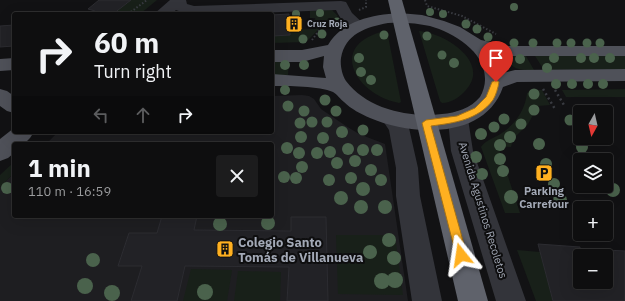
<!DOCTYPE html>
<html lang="en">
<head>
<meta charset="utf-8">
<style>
	body { margin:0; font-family:"IBM Plex Sans",sans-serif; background:#1c1c1d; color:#f1f3f6; height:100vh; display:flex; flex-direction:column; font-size:15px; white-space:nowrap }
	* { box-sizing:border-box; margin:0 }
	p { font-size:13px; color:#9b9c9e }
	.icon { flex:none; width:22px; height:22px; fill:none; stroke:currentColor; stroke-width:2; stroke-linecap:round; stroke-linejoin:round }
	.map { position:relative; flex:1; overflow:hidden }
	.drawer { position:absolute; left:12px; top:142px; width:262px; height:76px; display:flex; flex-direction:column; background:#0e0e0f; border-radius:4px; box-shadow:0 4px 16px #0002,0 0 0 1px #2e2e2f }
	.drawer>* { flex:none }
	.hud { position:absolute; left:12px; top:12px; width:262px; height:122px; border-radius:4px; box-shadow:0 4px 16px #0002,0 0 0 1px #2e2e2f; background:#0e0e0f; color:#f1f3f6; overflow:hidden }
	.needle { width:26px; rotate:188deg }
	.buttons { position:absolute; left:573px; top:105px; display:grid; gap:8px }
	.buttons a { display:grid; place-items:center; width:40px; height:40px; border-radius:4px; background:#0e0e0f; box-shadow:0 4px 16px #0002,0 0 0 1px #2e2e2f; font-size:20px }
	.pin { position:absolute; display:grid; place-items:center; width:34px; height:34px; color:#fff; margin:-41px -17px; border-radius:50% 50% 50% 0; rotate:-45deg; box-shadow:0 0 4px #0007 }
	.pin .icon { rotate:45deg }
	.me { position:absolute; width:44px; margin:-22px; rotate:345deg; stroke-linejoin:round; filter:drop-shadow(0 0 3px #0008) }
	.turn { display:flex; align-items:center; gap:14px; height:84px; padding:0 16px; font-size:18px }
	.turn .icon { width:52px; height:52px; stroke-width:2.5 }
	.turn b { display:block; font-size:28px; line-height:34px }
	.lanes { display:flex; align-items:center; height:38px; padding:0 16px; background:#0003; justify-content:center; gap:20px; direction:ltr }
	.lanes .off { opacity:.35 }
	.round { display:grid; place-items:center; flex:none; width:42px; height:42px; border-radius:4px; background:#1c1c1d }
	.head { display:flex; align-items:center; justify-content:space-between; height:68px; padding:0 16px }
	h1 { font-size:24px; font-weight:700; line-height:30px }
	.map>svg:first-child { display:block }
	.built { fill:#1e1e21 }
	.green { fill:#182019 }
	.building { fill:#222226; stroke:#2c2c31 }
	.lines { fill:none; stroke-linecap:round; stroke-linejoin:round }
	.path-far1 { stroke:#393b41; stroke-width:2; stroke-dasharray:1.5 2; stroke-linecap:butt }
	.path { stroke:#393b41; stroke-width:2.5; stroke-dasharray:2 3; stroke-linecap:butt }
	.minor { fill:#33343a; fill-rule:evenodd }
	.major { fill:#4f5159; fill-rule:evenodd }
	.highway { fill:#5f626b; fill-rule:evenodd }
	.tree { fill:#4a624c }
	.route { fill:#ffb020; stroke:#a67215 }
	.labels { text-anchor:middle; stroke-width:4; stroke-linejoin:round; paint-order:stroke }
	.far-poi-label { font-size:9px; font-weight:bold; fill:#a3a9b6; stroke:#0e0e0f; text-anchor:start }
	.poi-label { font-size:11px; font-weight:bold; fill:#a3a9b6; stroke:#0e0e0f }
	.street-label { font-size:11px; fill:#a3a9b6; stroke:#0e0e0f }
	.near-poi-label { font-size:13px; font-weight:bold; fill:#a3a9b6; stroke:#0e0e0f; text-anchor:start }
</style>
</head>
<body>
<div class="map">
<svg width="625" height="301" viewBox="0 0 625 301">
	<rect width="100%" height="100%" fill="#121214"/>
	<path class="built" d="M 302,95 L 309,96 L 314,99 L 321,109 L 346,126 L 359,134 L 385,144 L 408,301 L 0,301 L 0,187 L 14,173 L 14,216 L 272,216 L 272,144 L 46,144 L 58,132 L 272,132 L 272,96 Z"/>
	<path class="green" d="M 131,0 L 157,0 L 140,14 L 113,14 Z
		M 332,10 L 338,16 L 320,28 L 306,42 L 272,43 L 272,36 L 290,35 L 290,30 L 316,29 L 315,18 L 310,18 L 310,11 Z
		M 385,31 L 387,31 L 401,102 L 399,103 C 356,95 326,45 385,31 Z
		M 419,31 C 445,33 491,62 466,90 C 460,97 451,103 442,103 L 440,101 Z
		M 625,55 L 625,69 L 544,70 L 535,56 Z
		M 513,56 L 526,56 L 534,70 C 524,70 513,71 508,60 L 510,58 Z
		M 289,60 L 288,75 L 272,75 L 272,61 Z
		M 625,89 L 625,97 L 566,97 L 562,90 Z
		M 534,90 L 542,90 L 550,105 L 538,106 L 528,124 L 513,139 L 511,147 L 498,146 L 520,213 L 505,213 L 481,147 C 485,141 491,139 497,136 C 513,127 525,112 527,93 Z
		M 14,162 L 14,173 L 0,187 L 0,175 Z
		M 336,235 L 395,235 L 403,295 L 338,294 Z
		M 517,250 L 540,252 L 553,301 L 536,301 Z
		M 191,269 L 232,270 L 227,301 L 183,301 Z
		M 238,271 L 281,272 L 280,301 L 234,301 Z"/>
	<path class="building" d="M 99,0 L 131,0 L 113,14 L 92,14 L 95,11 L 88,9 Z
		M 289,14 L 290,35 L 272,36 L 272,15 Z
		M 14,25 L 14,46 L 0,47 L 0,26 Z
		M 162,216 L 197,216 L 194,230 L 291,231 L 291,217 L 326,217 L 328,301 L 287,301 L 289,267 L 185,266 L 177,301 L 131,301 L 142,266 L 118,266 L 129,233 L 157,233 Z
		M 538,244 L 580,247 L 580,282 L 606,282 L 606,250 L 625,251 L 625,301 L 553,301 Z"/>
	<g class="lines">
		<path class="path-far1" d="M 425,0 L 427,6 L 462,16 L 496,34
			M 359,10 L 366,7 L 366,0
			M 128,14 L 147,0
			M 312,40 L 321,28 L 333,21"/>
		<path class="path" d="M 543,89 L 555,109
			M 555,90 L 564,105"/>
		<path class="minor" d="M 170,0 L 186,0 L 187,4 L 194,6 L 341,1 L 346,2 L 352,13 L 366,26 L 364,29 C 351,33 341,21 336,10 L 231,14 L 187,14 L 176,10 L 171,14 L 154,14 Z
			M 391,110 L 398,113 L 409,128 L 418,168 L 420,196 L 442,301 L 412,301 L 396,196 L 396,168 L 389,130 L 381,118 L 384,113 Z
			M 458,111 L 465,114 L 468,119 L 473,151 L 526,301 L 496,301 L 451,151 L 448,119 L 451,114 Z"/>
		<path class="major" d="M 399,13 L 422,15 L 444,21 L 460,27 L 481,40 L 508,46 L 625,46 L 625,56 L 508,56 L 493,53 L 500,63 L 503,73 L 515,70 L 625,69 L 625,81 L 517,82 L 503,87 C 485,140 412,136 370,118 C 361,114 351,109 344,102 C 340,99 337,94 333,92 C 320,86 287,86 272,86 L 272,74 L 326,78 L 323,67 L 324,56 L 302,62 L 272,62 L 272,50 L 302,50 L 328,45 C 343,20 372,15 399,13 ZM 388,23 C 402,22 417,23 430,26 C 454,33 486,52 485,80 C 485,85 483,92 480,97 C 471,108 456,113 442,114 C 409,118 367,109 346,81 C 342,75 340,65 341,58 C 345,34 366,27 388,23 Z
			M 14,58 L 14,70 L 0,71 L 0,59 Z
			M 0,89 L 7,91 L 14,96 L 14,113 L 7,111 L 0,106 Z
			M 14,128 L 14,132 L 34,132 L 30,138 L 24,144 L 14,144 L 14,153 L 8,158 L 0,161 L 0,139 Z"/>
		<path class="highway" d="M 388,0 L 402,0 L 488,301 L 458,301 Z"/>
	</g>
	<g class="tree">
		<circle cx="514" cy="7" r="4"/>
		<circle cx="430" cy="12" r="4"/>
		<circle cx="320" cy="13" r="4"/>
		<circle cx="296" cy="14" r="4"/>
		<circle cx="443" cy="14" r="4"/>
		<circle cx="337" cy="22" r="4.5"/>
		<circle cx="466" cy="24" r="4.5"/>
		<circle cx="477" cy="29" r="4.5"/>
		<circle cx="322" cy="34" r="4.5"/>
		<circle cx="384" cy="35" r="4.5"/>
		<circle cx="427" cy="36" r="4.5"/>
		<circle cx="488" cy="37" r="4.5"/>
		<circle cx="303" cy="39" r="4.5"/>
		<circle cx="514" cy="43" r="4.5"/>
		<circle cx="533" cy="43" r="4.5"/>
		<circle cx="557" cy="43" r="4.5"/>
		<circle cx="571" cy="43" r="4.5"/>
		<circle cx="587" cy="43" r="4.5"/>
		<circle cx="600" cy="43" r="4.5"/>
		<circle cx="442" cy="55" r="4.5"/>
		<circle cx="359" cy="58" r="5"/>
		<circle cx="554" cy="58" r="5"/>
		<circle cx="581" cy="58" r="5"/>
		<circle cx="594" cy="58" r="5"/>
		<circle cx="610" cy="58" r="5"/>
		<circle cx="520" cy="59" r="5"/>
		<circle cx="454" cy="63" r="5"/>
		<circle cx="285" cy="65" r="5"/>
		<circle cx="304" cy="65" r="5"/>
		<circle cx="547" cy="68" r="5"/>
		<circle cx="361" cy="72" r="5"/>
		<circle cx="371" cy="80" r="5"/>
		<circle cx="556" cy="84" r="5"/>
		<circle cx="572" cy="84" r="5"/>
		<circle cx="588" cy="84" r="5"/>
		<circle cx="603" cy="84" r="5"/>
		<circle cx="285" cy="90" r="5"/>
		<circle cx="534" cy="94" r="5.5"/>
		<circle cx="325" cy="100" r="5.5"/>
		<circle cx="288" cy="106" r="5.5"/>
		<circle cx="534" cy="110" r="5.5"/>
		<circle cx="304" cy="111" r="5.5"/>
		<circle cx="336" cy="111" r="5.5"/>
		<circle cx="504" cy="119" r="5.5"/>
		<circle cx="570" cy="120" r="5.5"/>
		<circle cx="312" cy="122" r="5.5"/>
		<circle cx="327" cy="122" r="5.5"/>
		<circle cx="300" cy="123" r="5.5"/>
		<circle cx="521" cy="124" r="5.5"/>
		<circle cx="494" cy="127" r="5.5"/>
		<circle cx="363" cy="130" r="5.5"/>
		<circle cx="342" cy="132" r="6"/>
		<circle cx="481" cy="134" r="6"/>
		<circle cx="301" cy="137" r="6"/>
		<circle cx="510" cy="137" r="6"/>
		<circle cx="323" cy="138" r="6"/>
		<circle cx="539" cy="144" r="6"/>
		<circle cx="500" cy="145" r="6"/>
		<circle cx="582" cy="147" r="6"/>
		<circle cx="287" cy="148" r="6"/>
		<circle cx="348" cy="149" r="6"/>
		<circle cx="363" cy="150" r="6"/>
		<circle cx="377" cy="150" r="6"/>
		<circle cx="330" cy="152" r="6"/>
		<circle cx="299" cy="153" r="6"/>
		<circle cx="317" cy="153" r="6"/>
		<circle cx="476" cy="157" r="6"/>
		<circle cx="500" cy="159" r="6"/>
		<circle cx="355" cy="161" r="6"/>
		<circle cx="337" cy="163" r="6"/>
		<circle cx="546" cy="164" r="6"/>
		<circle cx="302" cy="167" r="6"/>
		<circle cx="371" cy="170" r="6"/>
		<circle cx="503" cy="171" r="6"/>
		<circle cx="482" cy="174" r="6"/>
		<circle cx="284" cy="177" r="6"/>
		<circle cx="296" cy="178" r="6"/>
		<circle cx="351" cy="178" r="6"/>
		<circle cx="329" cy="180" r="6"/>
		<circle cx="381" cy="180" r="6"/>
		<circle cx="554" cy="184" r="6"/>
		<circle cx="7" cy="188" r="6"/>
		<circle cx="363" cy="189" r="7"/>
		<circle cx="613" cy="190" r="7"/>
		<circle cx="511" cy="197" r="7"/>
		<circle cx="341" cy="198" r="7"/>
		<circle cx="560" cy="200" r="7"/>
		<circle cx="361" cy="207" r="7"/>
		<circle cx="385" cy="207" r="7"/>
		<circle cx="268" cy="223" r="7"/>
		<circle cx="220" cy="224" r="7"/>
		<circle cx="389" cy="240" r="7"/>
		<circle cx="370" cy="252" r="7"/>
		<circle cx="394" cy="258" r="7"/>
		<circle cx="93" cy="260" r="7"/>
		<circle cx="395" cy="280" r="8"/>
		<circle cx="382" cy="281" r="8"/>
		<circle cx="85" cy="286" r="8"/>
		<circle cx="205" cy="292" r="8"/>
		<circle cx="112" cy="293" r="8"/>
	</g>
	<path class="route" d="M 496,80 L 499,82 C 498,88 496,95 493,100 C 478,120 454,123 431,126 L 467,255 L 465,259 L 461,261 L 457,259 L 456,255 L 422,123 L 426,120 L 457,116 L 475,108 L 486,97 L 492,82 Z"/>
	<defs>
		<g id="building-square" transform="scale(0.9)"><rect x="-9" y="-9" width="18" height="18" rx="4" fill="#ffb020" stroke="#0e0e0f"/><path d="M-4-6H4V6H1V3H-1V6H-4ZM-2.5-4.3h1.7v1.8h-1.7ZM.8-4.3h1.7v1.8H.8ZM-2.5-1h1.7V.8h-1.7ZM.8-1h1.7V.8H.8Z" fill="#111"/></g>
		<g id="parking-square" transform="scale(0.9)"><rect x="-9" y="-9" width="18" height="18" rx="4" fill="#ffb020" stroke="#0e0e0f"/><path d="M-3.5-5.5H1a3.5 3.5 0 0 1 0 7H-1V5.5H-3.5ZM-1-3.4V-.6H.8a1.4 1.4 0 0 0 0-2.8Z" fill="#111"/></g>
	</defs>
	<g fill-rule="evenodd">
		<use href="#building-square" x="294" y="24"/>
		<use href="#parking-square" x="544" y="173"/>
		<use href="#building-square" x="225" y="249"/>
	</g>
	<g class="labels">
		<g class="far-poi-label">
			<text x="307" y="27">Cruz Roja</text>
		</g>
		<g class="poi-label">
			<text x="544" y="195">Parking<tspan x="544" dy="13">Carrefour</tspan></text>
		</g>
		<g class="street-label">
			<text transform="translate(483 210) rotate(73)" y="4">Avenida Agustinos Recoletos</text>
		</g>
		<g class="near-poi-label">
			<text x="238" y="247">Colegio Santo<tspan x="238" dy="15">Tomás de Villanueva</tspan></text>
		</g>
	</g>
</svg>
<div class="buttons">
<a><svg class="needle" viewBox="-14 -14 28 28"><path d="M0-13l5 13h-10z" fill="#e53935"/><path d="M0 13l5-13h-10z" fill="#9b9c9e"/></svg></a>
<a><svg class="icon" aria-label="layers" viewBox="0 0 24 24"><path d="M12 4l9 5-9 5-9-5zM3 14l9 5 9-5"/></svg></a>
<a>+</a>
<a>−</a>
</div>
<div class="pin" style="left:496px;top:82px;background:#d93025"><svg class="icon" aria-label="arrive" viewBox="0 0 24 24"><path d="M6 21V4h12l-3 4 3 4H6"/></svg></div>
<svg class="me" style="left:461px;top:255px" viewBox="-20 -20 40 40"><path d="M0-17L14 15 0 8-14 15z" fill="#ffb020" stroke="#fff" stroke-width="4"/></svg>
<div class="hud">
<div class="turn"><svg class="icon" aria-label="right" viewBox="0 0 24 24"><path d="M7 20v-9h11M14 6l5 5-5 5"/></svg><div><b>60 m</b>Turn right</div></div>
<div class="lanes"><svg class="icon off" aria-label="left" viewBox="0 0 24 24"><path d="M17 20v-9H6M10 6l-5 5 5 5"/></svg><svg class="icon off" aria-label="ahead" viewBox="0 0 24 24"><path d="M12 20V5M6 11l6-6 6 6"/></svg><svg class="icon" aria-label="right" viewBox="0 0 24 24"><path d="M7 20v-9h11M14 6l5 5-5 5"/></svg></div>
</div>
<section class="drawer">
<div class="head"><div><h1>1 min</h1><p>110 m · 16:59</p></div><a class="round"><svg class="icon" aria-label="close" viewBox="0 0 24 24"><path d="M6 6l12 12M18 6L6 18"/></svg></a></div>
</section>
</div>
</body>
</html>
